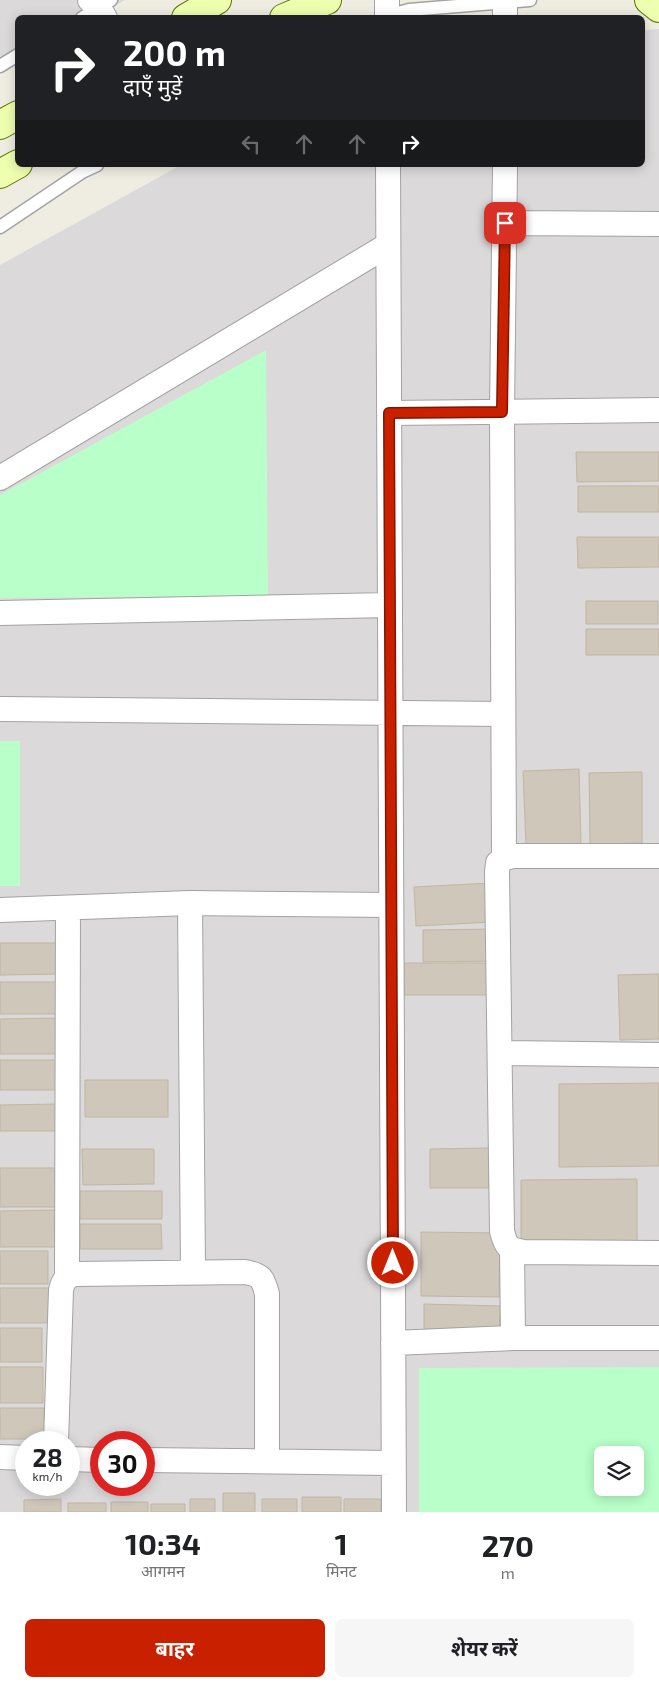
<!DOCTYPE html>
<html lang="hi">
<head>
<meta charset="utf-8">
<style>
	body { margin:0; font-family:"Exo 2","Noto Sans Devanagari",sans-serif; background:#f6f6f6; color:#202124; height:100vh; display:flex; flex-direction:column; font-size:19px; white-space:nowrap }
	* { box-sizing:border-box; margin:0 }
	p { font-size:16px; color:#757577 }
	.icon { flex:none; width:28px; height:28px; fill:none; stroke:currentColor; stroke-width:2; stroke-linecap:round; stroke-linejoin:round }
	.map { position:relative; height:1512px; overflow:hidden }
	.side { display:flex; flex-direction:column; background:#fff; flex:1 }
	.side>* { flex:none }
	.top-card { position:absolute; left:15px; top:15px; width:630px; height:152px; border-radius:8px; box-shadow:0 2px 12px #0003; background:#202124; color:#fff; overflow:hidden }
	.fabs { position:absolute; left:594px; top:1446px; display:grid; gap:10px }
	.fabs a { display:grid; place-items:center; width:50px; height:50px; border-radius:8px; background:#fff; box-shadow:0 2px 12px #0003; font-size:25px }
	.speed { position:absolute; left:15px; top:1431px; display:flex; gap:10px; font-size:25px; font-weight:700; text-align:center }
	.speed>* { display:grid; place-content:center; width:65px; height:65px; border-radius:50%; background:#fff; box-shadow:0 2px 12px #0003; line-height:1 }
	.speed small { font-size:12px; font-weight:400 }
	.speed .limit { border:8px solid #d22; background:#fff; color:#111 }
	.pin { position:absolute; display:grid; place-items:center; width:42px; height:42px; color:#fff; margin:-21px; border-radius:10px; box-shadow:0 2px 8px #0006 }
	.me { position:absolute; width:55px; margin:-28px; rotate:0deg; stroke-linejoin:round; filter:drop-shadow(0 0 4px #0008) }
	.turn { display:flex; align-items:center; gap:18px; height:105px; padding:0 25px; font-size:22px }
	.turn .icon { width:65px; height:65px; stroke-width:2.5 }
	.turn b { display:block; font-size:35px; line-height:42px }
	.lanes { display:flex; align-items:center; height:48px; padding:0 25px; background:#0003; justify-content:center; gap:25px; direction:ltr }
	.lanes .off { opacity:.35 }
	.eta { display:flex; justify-content:space-evenly; align-items:center; height:85px; text-align:center }
	.eta b { font-size:30px; font-weight:700; line-height:35px }
	.action { display:flex; gap:10px; margin-top:auto; padding:10px 25px }
	.action a { flex:1; height:58px; border-radius:8px; background:#c92100; color:#fff; font-size:20px; font-weight:700; line-height:58px; text-align:center }
	.action a+a { background:#f6f6f6; color:#202124 }
	.map>svg:first-child { display:block }
	.residential { fill:#dbd9d9; fill-rule:evenodd }
	.park { fill:#b8ffc9; fill-rule:evenodd }
	.building { fill:#cfc7ba; stroke:#c2b5a2 }
	.lines { fill:none; stroke-linecap:round; stroke-linejoin:round }
	.lane-casing { stroke:#a3a3a3; stroke-width:15 }
	.street-casing { stroke:#a3a3a3; stroke-width:26 }
	.secondary-casing { stroke:#577700; stroke-width:30 }
	.lane { stroke:#fff; stroke-width:12 }
	.street { stroke:#fff; stroke-width:24 }
	.secondary { stroke:#eeffaf; stroke-width:28 }
	.route-casing { stroke:#831500; stroke-width:12 }
	.route { stroke:#c92100; stroke-width:9 }
</style>
</head>
<body>
<div class="map">
<svg width="659" height="1512" viewBox="0 0 659 1512">
	<rect width="100%" height="100%" fill="#efede1"/>
	<path class="residential" d="M 0,0 L 125,0 L 95,17 L 18,18 L 17,63 L 0,73 Z
		M 659,29 L 659,1512 L 0,1512 L 0,265 L 181,165 L 642,165 L 643,30 ZM 26,1442 L 69,1442 L 69,1485 L 26,1485 ZM 101,1442 L 144,1442 L 144,1485 L 101,1485 ZM 602,1455 L 635,1455 L 635,1488 L 602,1488 Z"/>
	<path class="park" d="M 266,350 L 268,596 L 0,598 L 0,495 Z
		M 0,741 L 20,741 L 20,886 L 0,886 Z
		M 659,1367 L 659,1512 L 419,1512 L 419,1368 ZM 602,1455 L 635,1455 L 635,1488 L 602,1488 Z"/>
	<path class="building" d="M 576,452 L 659,452 L 659,481 L 577,482 Z
		M 578,486 L 659,486 L 659,512 L 578,512 Z
		M 577,537 L 659,537 L 659,567 L 578,568 Z
		M 586,601 L 658,601 L 658,624 L 586,624 Z
		M 586,629 L 659,629 L 659,655 L 586,655 Z
		M 579,769 L 581,844 L 526,845 L 523,771 Z
		M 642,772 L 642,843 L 590,844 L 589,773 Z
		M 491,883 L 493,922 L 416,926 L 414,887 Z
		M 495,929 L 496,961 L 423,962 L 423,930 Z
		M 0,943 L 64,943 L 64,974 L 0,975 Z
		M 404,963 L 494,963 L 495,995 L 404,995 Z
		M 659,974 L 659,1039 L 620,1040 L 618,975 Z
		M 0,982 L 62,982 L 62,1014 L 0,1014 Z
		M 60,1018 L 60,1054 L 0,1054 L 0,1019 Z
		M 0,1060 L 61,1060 L 62,1090 L 0,1090 Z
		M 85,1080 L 168,1080 L 168,1117 L 85,1117 Z
		M 659,1083 L 659,1166 L 559,1167 L 559,1084 Z
		M 58,1104 L 58,1131 L 0,1131 L 0,1105 Z
		M 489,1148 L 489,1188 L 430,1188 L 430,1149 Z
		M 82,1149 L 154,1149 L 154,1184 L 83,1185 Z
		M 0,1168 L 61,1168 L 61,1207 L 0,1207 Z
		M 637,1179 L 637,1241 L 521,1242 L 521,1180 Z
		M 80,1191 L 162,1191 L 162,1219 L 80,1219 Z
		M 59,1210 L 59,1247 L 0,1247 L 0,1211 Z
		M 80,1224 L 161,1224 L 162,1249 L 80,1249 Z
		M 421,1232 L 500,1233 L 499,1297 L 421,1296 Z
		M 0,1251 L 48,1251 L 48,1284 L 0,1284 Z
		M 0,1288 L 50,1288 L 50,1323 L 0,1323 Z
		M 424,1304 L 500,1306 L 499,1338 L 424,1336 Z
		M 0,1328 L 42,1328 L 42,1362 L 0,1362 Z
		M 0,1367 L 43,1367 L 43,1403 L 0,1403 Z
		M 0,1408 L 44,1408 L 44,1439 L 0,1439 Z
		M 223,1493 L 255,1493 L 255,1512 L 223,1512 Z
		M 302,1497 L 341,1497 L 341,1512 L 302,1512 Z
		M 61,1499 L 61,1512 L 24,1512 L 24,1500 Z
		M 190,1499 L 215,1499 L 215,1512 L 190,1512 Z
		M 262,1499 L 297,1499 L 297,1512 L 262,1512 Z
		M 344,1499 L 381,1499 L 381,1512 L 344,1512 Z
		M 111,1502 L 148,1502 L 148,1512 L 111,1512 Z
		M 68,1503 L 106,1503 L 106,1512 L 68,1512 Z
		M 151,1504 L 185,1504 L 185,1512 L 151,1512 Z"/>
	<g class="lines">
		<g class="lane-casing">
			<path id="lane" d="M 384,17 L 409,10 L 530,0
				M 82,18 L 111,0
				M 0,66 L 18,55
				M 0,227 L 82,172 L 97,165"/>
		</g>
		<g class="street-casing">
			<path id="street" d="M 90,0 L 99,8 L 105,18
				M 387,0 L 387,18
				M 505,18 L 505,0
				M 388,165 L 394,1512
				M 505,223 L 659,224
				M 389,413 L 659,410
				M 0,478 L 388,245
				M 0,613 L 390,605
				M 0,709 L 503,714
				M 659,856 L 513,856 L 504,858 L 498,863 L 497,872 L 502,1231 C 506,1247 508,1249 524,1252 L 659,1253
				M 504,858 L 502,412 L 505,165
				M 190,903 L 193,1272
				M 0,910 L 190,903 L 391,905
				M 500,1053 L 659,1055
				M 512,1249 L 513,1338
				M 67,1277 L 68,908
				M 393,1343 L 513,1338 L 659,1338
				M 56,1442 L 61,1290 C 63,1281 66,1277 74,1274 L 245,1272 C 261,1275 263,1278 267,1294 L 267,1461
				M 0,1457 L 26,1458
				M 69,1459 L 101,1460
				M 144,1460 L 393,1463"/>
		</g>
		<g class="secondary-casing">
			<path id="secondary" d="M 649,0 L 659,8
				M 186,18 L 217,0
				M 284,18 L 327,0
				M 0,125 L 18,115
				M 0,174 L 18,164"/>
		</g>
		<use href="#lane" class="lane"/>
		<use href="#street" class="street"/>
		<use href="#secondary" class="secondary"/>
	</g>
	<g class="lines">
		<g class="route-casing">
			<path id="route" d="M 393,1263 L 389,413 L 502,412 L 505,223"/>
		</g>
		<use href="#route" class="route"/>
	</g>
</svg>
<div class="fabs">
<a><svg class="icon" aria-label="layers" viewBox="0 0 24 24"><path d="M12 4l9 5-9 5-9-5zM3 14l9 5 9-5"/></svg></a>
</div>
<div class="speed"><div>28<small>km/h</small></div><div class="limit">30</div></div>
<div class="pin" style="left:505px;top:223px;background:#d93025"><svg class="icon" aria-label="arrive" viewBox="0 0 24 24"><path d="M6 21V4h12l-3 4 3 4H6"/></svg></div>
<svg class="me" style="left:393px;top:1263px" viewBox="-20 -20 40 40"><circle r="17" fill="#c92100" stroke="#fff" stroke-width="3"/><path d="M0-11L8 9 0 5-8 9z" fill="#fff"/></svg>
<div class="top-card">
<div class="turn"><svg class="icon" aria-label="right" viewBox="0 0 24 24"><path d="M7 20v-9h11M14 6l5 5-5 5"/></svg><div><b>200 m</b>दाएँ मुड़ें</div></div>
<div class="lanes"><svg class="icon off" aria-label="left" viewBox="0 0 24 24"><path d="M17 20v-9H6M10 6l-5 5 5 5"/></svg><svg class="icon off" aria-label="ahead" viewBox="0 0 24 24"><path d="M12 20V5M6 11l6-6 6 6"/></svg><svg class="icon off" aria-label="ahead" viewBox="0 0 24 24"><path d="M12 20V5M6 11l6-6 6 6"/></svg><svg class="icon" aria-label="right" viewBox="0 0 24 24"><path d="M7 20v-9h11M14 6l5 5-5 5"/></svg></div>
</div>
</div>
<section class="side">
<div class="eta">
<div><b>10:34</b><p>आगमन</p></div>
<div><b>1</b><p>मिनट</p></div>
<div><b>270</b><p>m</p></div>
</div>
<div class="action"><a>बाहर</a><a>शेयर करें</a></div>
</section>
</body>
</html>
